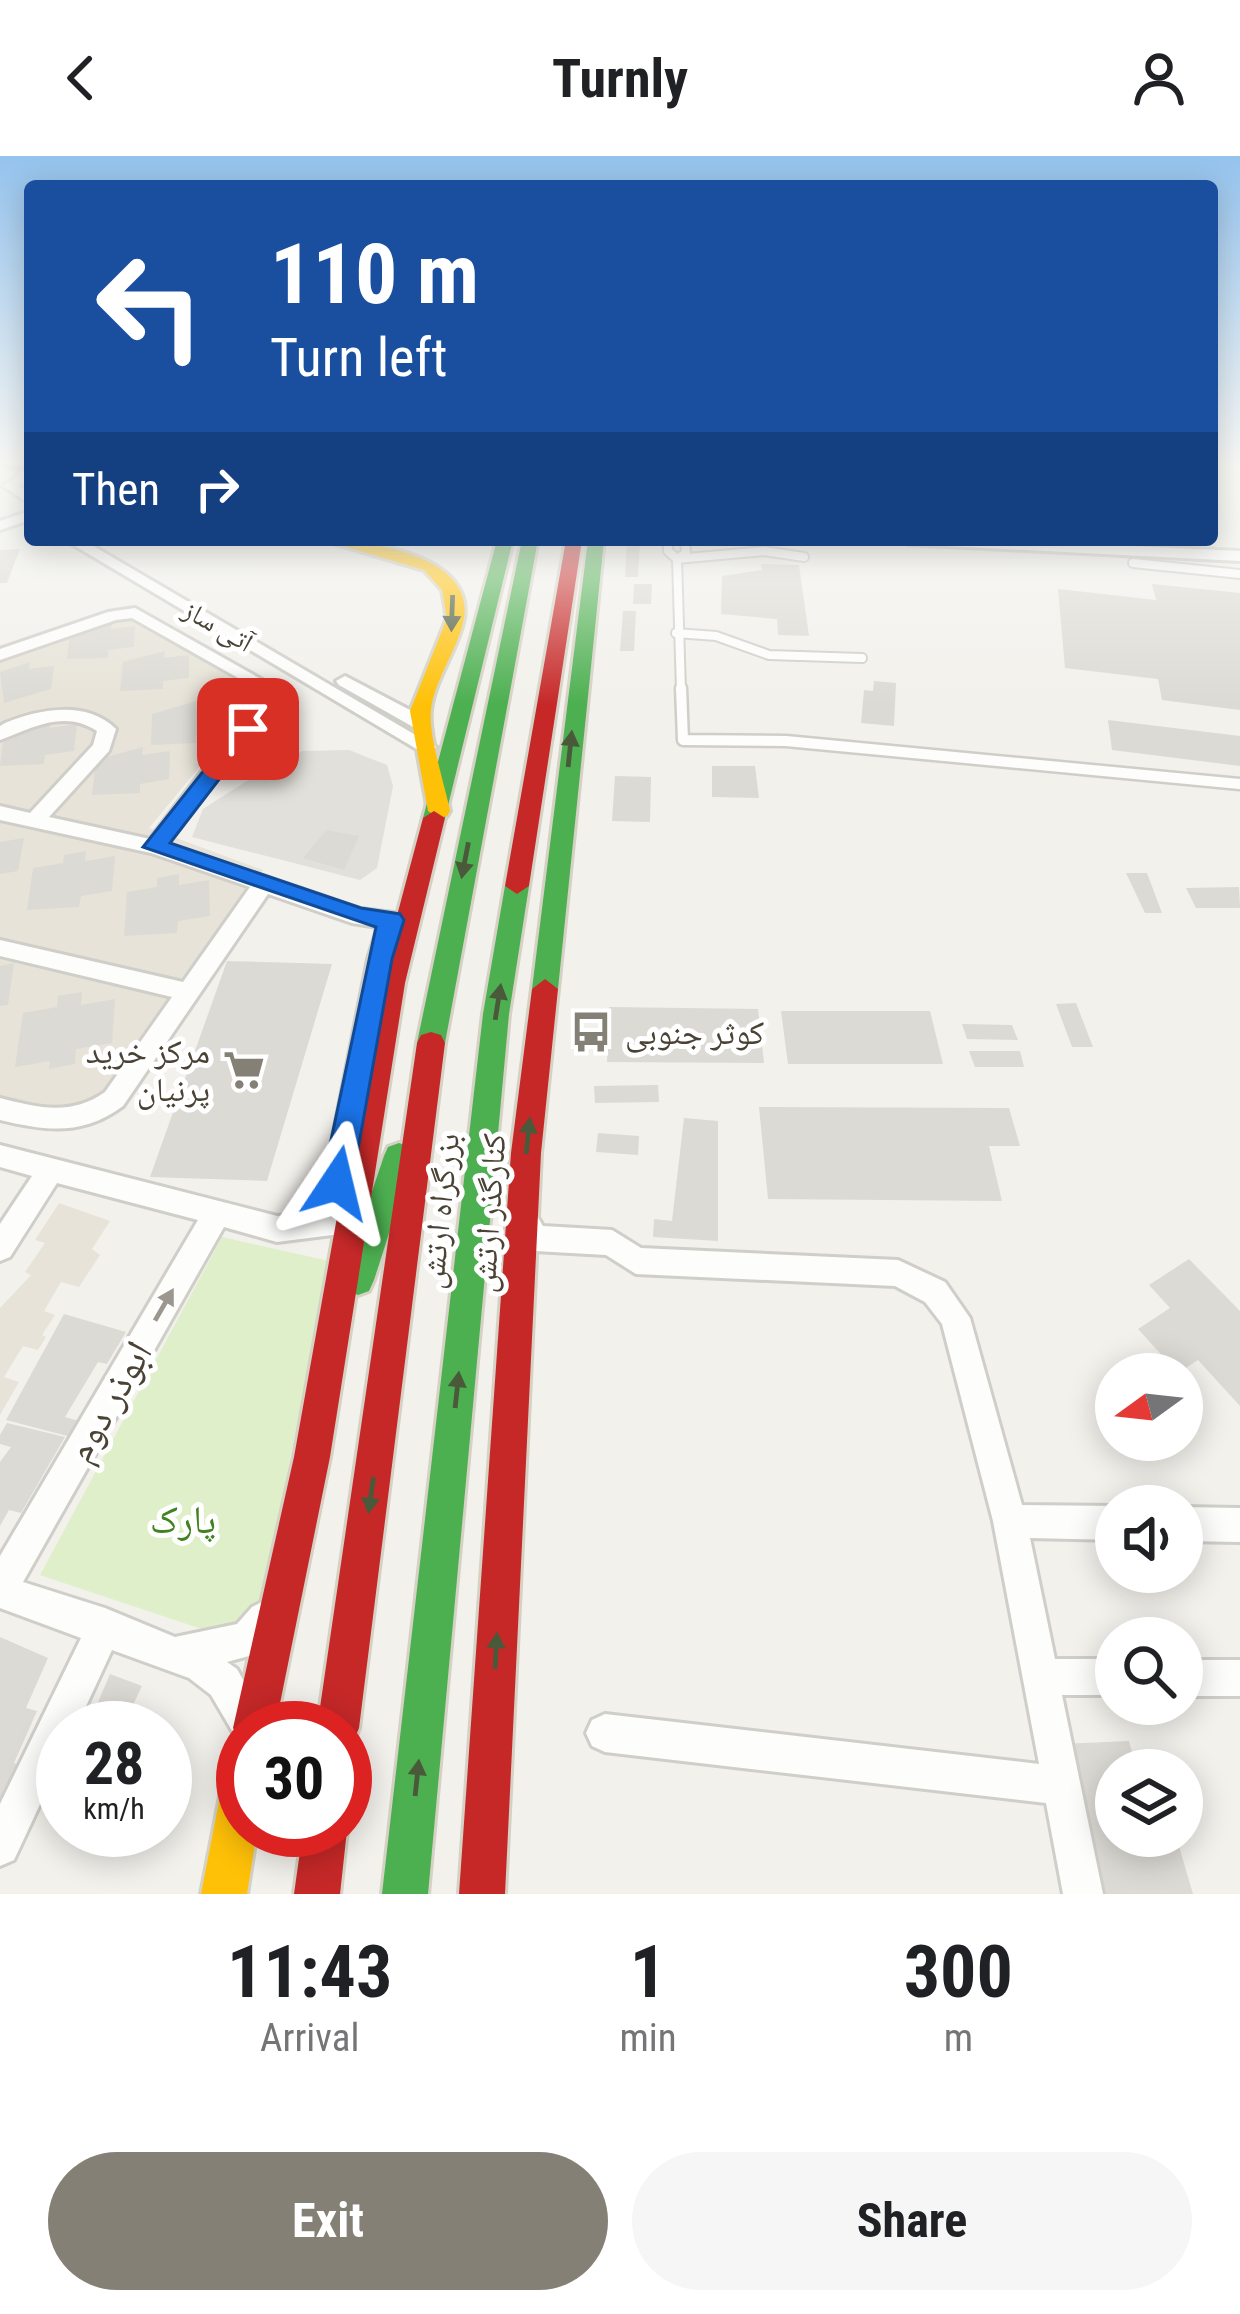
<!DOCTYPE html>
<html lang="en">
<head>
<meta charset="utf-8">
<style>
	body { margin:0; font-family:"Roboto Condensed","Noto Naskh Arabic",sans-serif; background:#f6f6f6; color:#202124; height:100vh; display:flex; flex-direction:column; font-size:45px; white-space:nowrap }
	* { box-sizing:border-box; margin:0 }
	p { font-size:39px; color:#757577 }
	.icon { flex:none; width:66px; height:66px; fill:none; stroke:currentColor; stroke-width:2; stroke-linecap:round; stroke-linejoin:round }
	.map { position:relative; height:1738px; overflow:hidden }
	.details { display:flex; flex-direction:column; background:#fff; flex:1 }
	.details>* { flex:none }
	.banner { position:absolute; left:24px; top:24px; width:1194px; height:366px; border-radius:12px; box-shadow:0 6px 30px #0003; background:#1a4fa0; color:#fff; overflow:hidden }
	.needle { width:78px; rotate:255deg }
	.fabs { position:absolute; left:1095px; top:1197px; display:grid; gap:24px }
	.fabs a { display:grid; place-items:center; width:108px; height:108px; border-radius:50%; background:#fff; box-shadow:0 6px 30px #0003; font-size:60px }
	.speed { position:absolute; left:36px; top:1545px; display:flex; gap:24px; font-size:60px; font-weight:700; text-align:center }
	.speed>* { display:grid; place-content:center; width:156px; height:156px; border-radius:50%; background:#fff; box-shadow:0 6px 30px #0003; line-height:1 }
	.speed small { font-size:30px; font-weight:400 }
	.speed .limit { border:18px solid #d22; background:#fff; color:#111 }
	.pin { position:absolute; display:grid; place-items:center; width:102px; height:102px; color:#fff; margin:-51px; border-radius:24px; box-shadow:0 6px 18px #0006 }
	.me { position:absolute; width:132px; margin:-66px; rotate:10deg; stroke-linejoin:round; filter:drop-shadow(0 0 9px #0008) }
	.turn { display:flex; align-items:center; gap:42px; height:252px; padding:0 48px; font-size:54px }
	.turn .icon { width:156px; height:156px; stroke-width:2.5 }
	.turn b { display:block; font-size:84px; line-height:102px }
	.then { display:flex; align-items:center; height:114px; padding:0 48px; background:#0003; gap:24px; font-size:45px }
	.eta { display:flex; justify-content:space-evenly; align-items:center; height:204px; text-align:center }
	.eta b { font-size:72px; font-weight:700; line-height:84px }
	.button { display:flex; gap:24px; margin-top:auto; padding:24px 48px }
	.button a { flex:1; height:138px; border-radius:72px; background:#858075; color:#fff; font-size:48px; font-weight:700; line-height:138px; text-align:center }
	.button a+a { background:#f6f6f6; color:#202124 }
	header { display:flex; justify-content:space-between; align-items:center; height:156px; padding:0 48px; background:#fff; font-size:54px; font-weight:700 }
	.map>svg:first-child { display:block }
	.residential { fill:#e7e3d8 }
	.green { fill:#deefc9 }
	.parking { fill:#e1e0da }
	.building { fill:#dcdad4 }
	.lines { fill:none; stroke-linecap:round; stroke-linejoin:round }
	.lane-far1-casing { stroke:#d0cec9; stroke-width:12 }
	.lane-casing { stroke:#d0cec9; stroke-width:15 }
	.street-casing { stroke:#d0cec9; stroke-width:6 }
	.fast-casing { stroke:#d5d1c4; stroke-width:6 }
	.slow-casing { stroke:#d5d1c4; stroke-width:6 }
	.jam-casing { stroke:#d5d1c4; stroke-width:6 }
	.lane-far1 { stroke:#fdfdfc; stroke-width:8 }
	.lane { stroke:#fdfdfc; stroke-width:10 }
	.street { fill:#fdfdfc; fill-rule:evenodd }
	.fast { fill:#4caf50; fill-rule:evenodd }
	.slow { fill:#ffc107; fill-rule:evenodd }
	.jam { fill:#c62828; fill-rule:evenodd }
	.oneway { fill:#4a593a }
	.oneway2 { fill:#9b978f }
	.route { fill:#1a73e8; stroke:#114b97; stroke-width:3 }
	.labels { text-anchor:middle; stroke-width:10; stroke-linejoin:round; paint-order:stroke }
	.far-street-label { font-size:27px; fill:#4a4335; stroke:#fff }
	.poi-label { font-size:33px; fill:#4a4335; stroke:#fff; text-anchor:start }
	.street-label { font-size:33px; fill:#4a4335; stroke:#fff }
	.near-street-label { font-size:39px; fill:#4a4335; stroke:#fff }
	.near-park-label { font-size:39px; fill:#428321; stroke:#fff }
</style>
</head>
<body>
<header><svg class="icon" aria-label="back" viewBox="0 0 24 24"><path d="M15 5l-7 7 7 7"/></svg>Turnly<svg class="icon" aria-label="person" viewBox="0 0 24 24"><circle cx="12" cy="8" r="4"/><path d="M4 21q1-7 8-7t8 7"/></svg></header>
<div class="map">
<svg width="1240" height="1738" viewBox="0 0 1240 1738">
	<rect width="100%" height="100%" fill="#f2f1ec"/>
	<path class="residential" d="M 118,460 L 143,467 L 260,538 L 149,672 L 263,714 L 98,944 L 63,959 L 0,942 L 0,503 Z
		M 59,1047 L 110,1065 L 92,1093 L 100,1099 L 79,1131 L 61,1126 L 44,1155 L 55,1159 L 42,1179 L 46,1181 L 38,1194 L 23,1190 L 4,1221 L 19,1226 L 0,1259 L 0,1152 L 31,1119 L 25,1116 L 45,1087 L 35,1084 Z"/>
	<path class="green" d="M 222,1081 L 329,1105 L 261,1449 L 223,1480 L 40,1419 Z"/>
	<path class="parking" d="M 349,594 L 387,609 L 393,630 L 377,712 L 360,724 L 192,681 L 203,653 L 245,626 L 302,595 Z"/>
	<path class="building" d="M 627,387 L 640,387 L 638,421 L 625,421 Z
		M 20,393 L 7,427 L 0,427 L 0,394 Z
		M 761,408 L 799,409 L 809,480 L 778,479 L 777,463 L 721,458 L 722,420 L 762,414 Z
		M 634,428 L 652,428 L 651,448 L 633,448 Z
		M 1152,428 L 1240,437 L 1240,554 L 1162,544 L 1158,523 L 1065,512 L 1058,433 L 1156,444 Z
		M 623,455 L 636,455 L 634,495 L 620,495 Z
		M 112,466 L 111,473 L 135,470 L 134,491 L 108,494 L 108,502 L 67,503 L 70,477 Z
		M 165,495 L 164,502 L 189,499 L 189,522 L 163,525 L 163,533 L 120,535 L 123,506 Z
		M 30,506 L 29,513 L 54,510 L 51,533 L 4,547 L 0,516 Z
		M 874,525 L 896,527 L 894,570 L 861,567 L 864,534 L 873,535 Z
		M 196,545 L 196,553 L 222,549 L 223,575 L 196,579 L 196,587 L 151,589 L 152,558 Z
		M 51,564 L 50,572 L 77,568 L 74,595 L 45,599 L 44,608 L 0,610 L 4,577 Z
		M 1108,564 L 1240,580 L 1240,610 L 1112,594 Z
		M 143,591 L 142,599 L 170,595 L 169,623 L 140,628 L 140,637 L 92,639 L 96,604 Z
		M 712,610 L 755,610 L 759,642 L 712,641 Z
		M 615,620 L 651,621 L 650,666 L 612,665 Z
		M 326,674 L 359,680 L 344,714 L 303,702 Z
		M 24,682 L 18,715 L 0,718 L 0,686 Z
		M 86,695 L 85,705 L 115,700 L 112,735 L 81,740 L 79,751 L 27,754 L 33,712 L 63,707 L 64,699 Z
		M 1126,717 L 1147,717 L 1162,757 L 1145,757 Z
		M 179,718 L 179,729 L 209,724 L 210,760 L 178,765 L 177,777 L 124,780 L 127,736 L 157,731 L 157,722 Z
		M 1239,731 L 1240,752 L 1196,752 L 1186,732 Z
		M 227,805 L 332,808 L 267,1025 L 150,1021 Z
		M 14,807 L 8,849 L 0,850 L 0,810 Z
		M 82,836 L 81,849 L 115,843 L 112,887 L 76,893 L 75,908 L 49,913 L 50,905 L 15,911 L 23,857 L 57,851 L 58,840 Z
		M 1076,847 L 1093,891 L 1072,891 L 1056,848 Z
		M 609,851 L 758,853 L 764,907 L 607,906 Z
		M 781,855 L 930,855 L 943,908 L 788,908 Z
		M 962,868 L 1012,869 L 1018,884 L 967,883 Z
		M 969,895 L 1020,895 L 1024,911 L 975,911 Z
		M 658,929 L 659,946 L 595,947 L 594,930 Z
		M 759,951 L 1009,952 L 1020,990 L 989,990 L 1002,1045 L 768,1043 Z
		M 684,962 L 718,965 L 718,1085 L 653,1081 L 654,1063 L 672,1065 Z
		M 598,977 L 639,980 L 638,999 L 596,996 Z
		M 1189,1103 L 1240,1155 L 1240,1250 L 1198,1204 L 1178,1217 L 1138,1173 L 1170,1152 L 1149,1129 Z
		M 64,1158 L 126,1176 L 107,1208 L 98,1206 L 65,1261 L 83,1266 L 75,1282 L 6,1264 Z
		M 7,1267 L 65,1281 L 21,1357 L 9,1354 L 0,1370 L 0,1306 L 11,1291 L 0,1288 L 0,1279 Z
		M 0,1481 L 48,1502 L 26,1552 L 37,1555 L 14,1607 L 20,1610 L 0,1664 Z
		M 110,1518 L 142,1530 L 122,1572 L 90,1565 Z
		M 1129,1585 L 1137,1614 L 1116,1614 L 1116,1680 L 1176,1680 L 1193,1738 L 1098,1738 L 1061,1588 Z"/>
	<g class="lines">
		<g class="lane-far1-casing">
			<path id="lane-far1" d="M 668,384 L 668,395 L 677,403
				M 677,403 L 764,395 L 804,401
				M 1133,407 L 1240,418
				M 676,477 L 716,480 L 769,499 L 862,502
				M 681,535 L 677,403 L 686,397 L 685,384"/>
		</g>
		<g class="lane-casing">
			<path id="lane" d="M 681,532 L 683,584 L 786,585 L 1240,628"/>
		</g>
		<g class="street-casing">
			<path id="street" d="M 30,311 L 30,322 L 19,330 L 30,337 L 30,348 L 3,330 Z
				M 30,355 L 30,364 L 0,374 L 0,365 Z
				M 65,384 L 83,384 L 436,591 L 427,597 L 420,595 Z
				M 901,384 L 1002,384 L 1240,395 L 1240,405 L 908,388 Z
				M 135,452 L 282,535 L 168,688 L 361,753 L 410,759 L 413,765 L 410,771 L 399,773 L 390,803 L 340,1078 L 277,1086 L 224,1071 L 23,1426 L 105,1452 L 175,1481 L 237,1468 L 252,1451 L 264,1445 L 276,1451 L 282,1463 L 260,1497 L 227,1506 L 237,1513 L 270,1572 L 243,1572 L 243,1587 L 238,1585 L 211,1539 L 189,1522 L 112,1494 L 76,1572 L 63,1572 L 63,1599 L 14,1704 L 0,1710 L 0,1648 L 81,1482 L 0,1452 L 0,1400 L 198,1064 L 57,1027 L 10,1101 L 0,1105 L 0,1068 L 32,1020 L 0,1011 L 0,989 L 277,1060 L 318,1057 L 368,803 L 378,771 L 352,767 L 268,738 L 123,950 C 83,980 46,975 0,964 L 0,942 C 39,952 71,960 105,936 L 172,841 L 0,800 L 0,784 L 183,826 L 250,731 L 151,697 L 0,664 L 0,650 L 30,657 L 93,589 L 97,575 C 64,553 32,572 0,584 L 0,570 L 5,567 C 40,553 86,544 116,573 L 109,595 L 49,661 L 150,683 L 263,536 L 132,462 L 116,464 L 0,504 L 0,493 L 108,456 Z
				M 345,520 L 429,564 L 431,568 L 422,574 L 415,572 L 339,529 L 336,525 Z
				M 524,1052 L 534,1055 L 543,1070 L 612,1074 L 641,1092 L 898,1104 L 945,1126 L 970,1162 L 1022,1349 L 1116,1350 L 1116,1384 L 1030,1382 L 1055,1503 L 1116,1503 L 1116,1539 L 1062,1539 L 1103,1738 L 1063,1738 L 1046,1647 L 605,1596 L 592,1590 L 586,1577 L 592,1564 L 605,1558 L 1039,1608 L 993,1365 L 942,1168 L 925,1146 L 895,1130 L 636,1118 L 606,1099 L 535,1095 L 525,1091 L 510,1064 L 514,1055 Z
				M 1182,1351 L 1240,1352 L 1240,1386 L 1182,1385 Z
				M 1182,1504 L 1240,1504 L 1240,1540 L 1182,1540 Z"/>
		</g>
		<g class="fast-casing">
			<path id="fast" d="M 497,384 L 513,384 L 445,662 L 434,669 L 423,662 Z
				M 522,384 L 538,384 L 445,887 L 441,895 L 421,895 L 417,887 Z
				M 588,384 L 604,384 L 558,833 L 545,843 L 532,833 Z
				M 517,722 L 529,730 L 509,858 L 428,1738 L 382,1738 L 483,858 L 505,730 Z
				M 399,987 L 410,991 L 414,1000 L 374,1124 L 369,1135 L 358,1139 L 347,1135 L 342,1124 L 384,1000 L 388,991 Z"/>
		</g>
		<g class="slow-casing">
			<path id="slow" d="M 323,384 C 368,384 480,400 463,467 C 456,496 434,525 431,554 C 428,579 445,629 450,655 L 447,660 L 439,662 L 428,655 L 410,555 L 447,462 L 442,434 L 424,414 Z
				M 243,1609 L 243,1674 L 257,1674 L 247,1738 L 201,1738 L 222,1630 L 228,1615 Z"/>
		</g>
		<g class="jam-casing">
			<path id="jam" d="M 0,306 L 30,307 L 30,317 L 0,310 Z
				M 566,384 L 582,384 L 529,730 L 517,738 L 505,730 Z
				M 434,655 L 445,662 L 405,827 L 330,1301 L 275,1572 L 243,1572 L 243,1588 L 233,1572 L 294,1301 L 379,827 L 423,662 Z
				M 545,823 L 558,833 L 541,997 L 505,1738 L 459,1738 L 511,997 L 532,833 Z
				M 431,876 L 441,879 L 445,887 L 359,1572 L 353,1587 L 345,1590 L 345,1572 L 317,1572 L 417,887 L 421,879 Z
				M 345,1669 L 347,1674 L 340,1738 L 294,1738 L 303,1674 L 345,1674 Z"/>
		</g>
		<use href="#lane-far1" class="lane-far1"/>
		<use href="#lane" class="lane"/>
		<use href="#street" class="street"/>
		<use href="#fast" class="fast"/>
		<use href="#slow" class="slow"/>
		<use href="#jam" class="jam"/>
	</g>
	<defs><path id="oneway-solid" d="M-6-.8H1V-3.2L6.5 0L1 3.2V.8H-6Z" transform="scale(3)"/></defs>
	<g class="oneway">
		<use href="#oneway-solid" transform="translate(452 457) rotate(92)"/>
		<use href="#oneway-solid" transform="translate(570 593) rotate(-84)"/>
		<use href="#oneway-solid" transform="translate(465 704) rotate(101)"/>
		<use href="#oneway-solid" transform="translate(498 846) rotate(-81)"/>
		<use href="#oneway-solid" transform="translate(528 980) rotate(-84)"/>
		<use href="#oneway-solid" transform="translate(457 1234) rotate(-84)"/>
		<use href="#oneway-solid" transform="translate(371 1339) rotate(98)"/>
		<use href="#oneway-solid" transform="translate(496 1495) rotate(-87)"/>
		<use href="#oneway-solid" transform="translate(417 1622) rotate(-84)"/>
	</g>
	<use class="oneway2" href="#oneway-solid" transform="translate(164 1149) rotate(-60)"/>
	<linearGradient id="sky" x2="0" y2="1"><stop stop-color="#94c3ed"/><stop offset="0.56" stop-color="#f9f9f6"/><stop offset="1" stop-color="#f9f9f6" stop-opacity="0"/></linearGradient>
	<rect width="1240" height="549" fill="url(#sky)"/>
	<path class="route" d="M 240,569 L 258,573 L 170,687 L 361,752 L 400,758 L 404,764 L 392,803 L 352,1027 L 337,1041 L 322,1027 L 376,771 L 143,691 Z"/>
	<defs>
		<g id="bus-bare" transform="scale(3.24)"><path d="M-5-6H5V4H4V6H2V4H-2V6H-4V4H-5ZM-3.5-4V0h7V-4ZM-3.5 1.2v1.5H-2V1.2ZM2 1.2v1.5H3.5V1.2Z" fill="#858075" stroke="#fff" stroke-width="2.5" paint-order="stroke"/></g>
		<g id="supermarket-bare" transform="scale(3.24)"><path d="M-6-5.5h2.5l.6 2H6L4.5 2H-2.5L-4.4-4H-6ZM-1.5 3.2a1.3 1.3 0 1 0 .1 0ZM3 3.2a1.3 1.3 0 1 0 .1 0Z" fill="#858075" stroke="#fff" stroke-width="2.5" paint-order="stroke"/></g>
	</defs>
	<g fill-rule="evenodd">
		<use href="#bus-bare" x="591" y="876"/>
		<use href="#supermarket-bare" x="244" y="914"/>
	</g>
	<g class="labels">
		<g class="far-street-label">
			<text transform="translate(218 470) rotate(30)" y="9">آتی ساز</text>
		</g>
		<g class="poi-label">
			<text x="625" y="888">کوثر جنوبی</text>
			<text x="210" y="907" text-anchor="end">مرکز خرید<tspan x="210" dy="38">پرنیان</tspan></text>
		</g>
		<g class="street-label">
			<text transform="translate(439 1055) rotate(-84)" y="12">بزرگراه ارتش</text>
			<text transform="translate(488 1057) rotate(-86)" y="12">کنارگذر ارتش</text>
		</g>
		<g class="near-street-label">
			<text transform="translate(108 1245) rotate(-60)" y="14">ابوذر دوم</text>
		</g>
		<g class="near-park-label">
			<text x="183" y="1377">پارک</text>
		</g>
	</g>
</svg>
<div class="fabs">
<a><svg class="needle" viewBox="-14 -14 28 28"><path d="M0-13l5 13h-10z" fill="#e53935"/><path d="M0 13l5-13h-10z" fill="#757577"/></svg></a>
<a><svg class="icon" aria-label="sound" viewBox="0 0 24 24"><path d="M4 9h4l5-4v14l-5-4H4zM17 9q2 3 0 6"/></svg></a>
<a><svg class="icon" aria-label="search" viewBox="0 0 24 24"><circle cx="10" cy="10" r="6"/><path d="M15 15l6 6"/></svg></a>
<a><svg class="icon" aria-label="layers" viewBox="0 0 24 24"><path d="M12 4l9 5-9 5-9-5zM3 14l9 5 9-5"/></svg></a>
</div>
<div class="speed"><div>28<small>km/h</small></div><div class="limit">30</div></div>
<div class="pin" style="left:248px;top:573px;background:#d93025"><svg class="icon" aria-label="arrive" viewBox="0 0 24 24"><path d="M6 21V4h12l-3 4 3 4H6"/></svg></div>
<svg class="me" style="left:337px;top:1027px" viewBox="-20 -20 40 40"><path d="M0-17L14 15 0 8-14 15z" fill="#1a73e8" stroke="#fff" stroke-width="4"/></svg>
<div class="banner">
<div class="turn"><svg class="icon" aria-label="left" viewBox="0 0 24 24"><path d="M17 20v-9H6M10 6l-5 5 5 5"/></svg><div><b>110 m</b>Turn left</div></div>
<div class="then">Then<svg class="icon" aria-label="right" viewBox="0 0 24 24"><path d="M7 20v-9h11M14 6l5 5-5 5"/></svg></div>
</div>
</div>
<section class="details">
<div class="eta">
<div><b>11:43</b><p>Arrival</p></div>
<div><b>1</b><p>min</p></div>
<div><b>300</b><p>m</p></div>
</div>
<div class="button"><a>Exit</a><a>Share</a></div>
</section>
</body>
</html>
